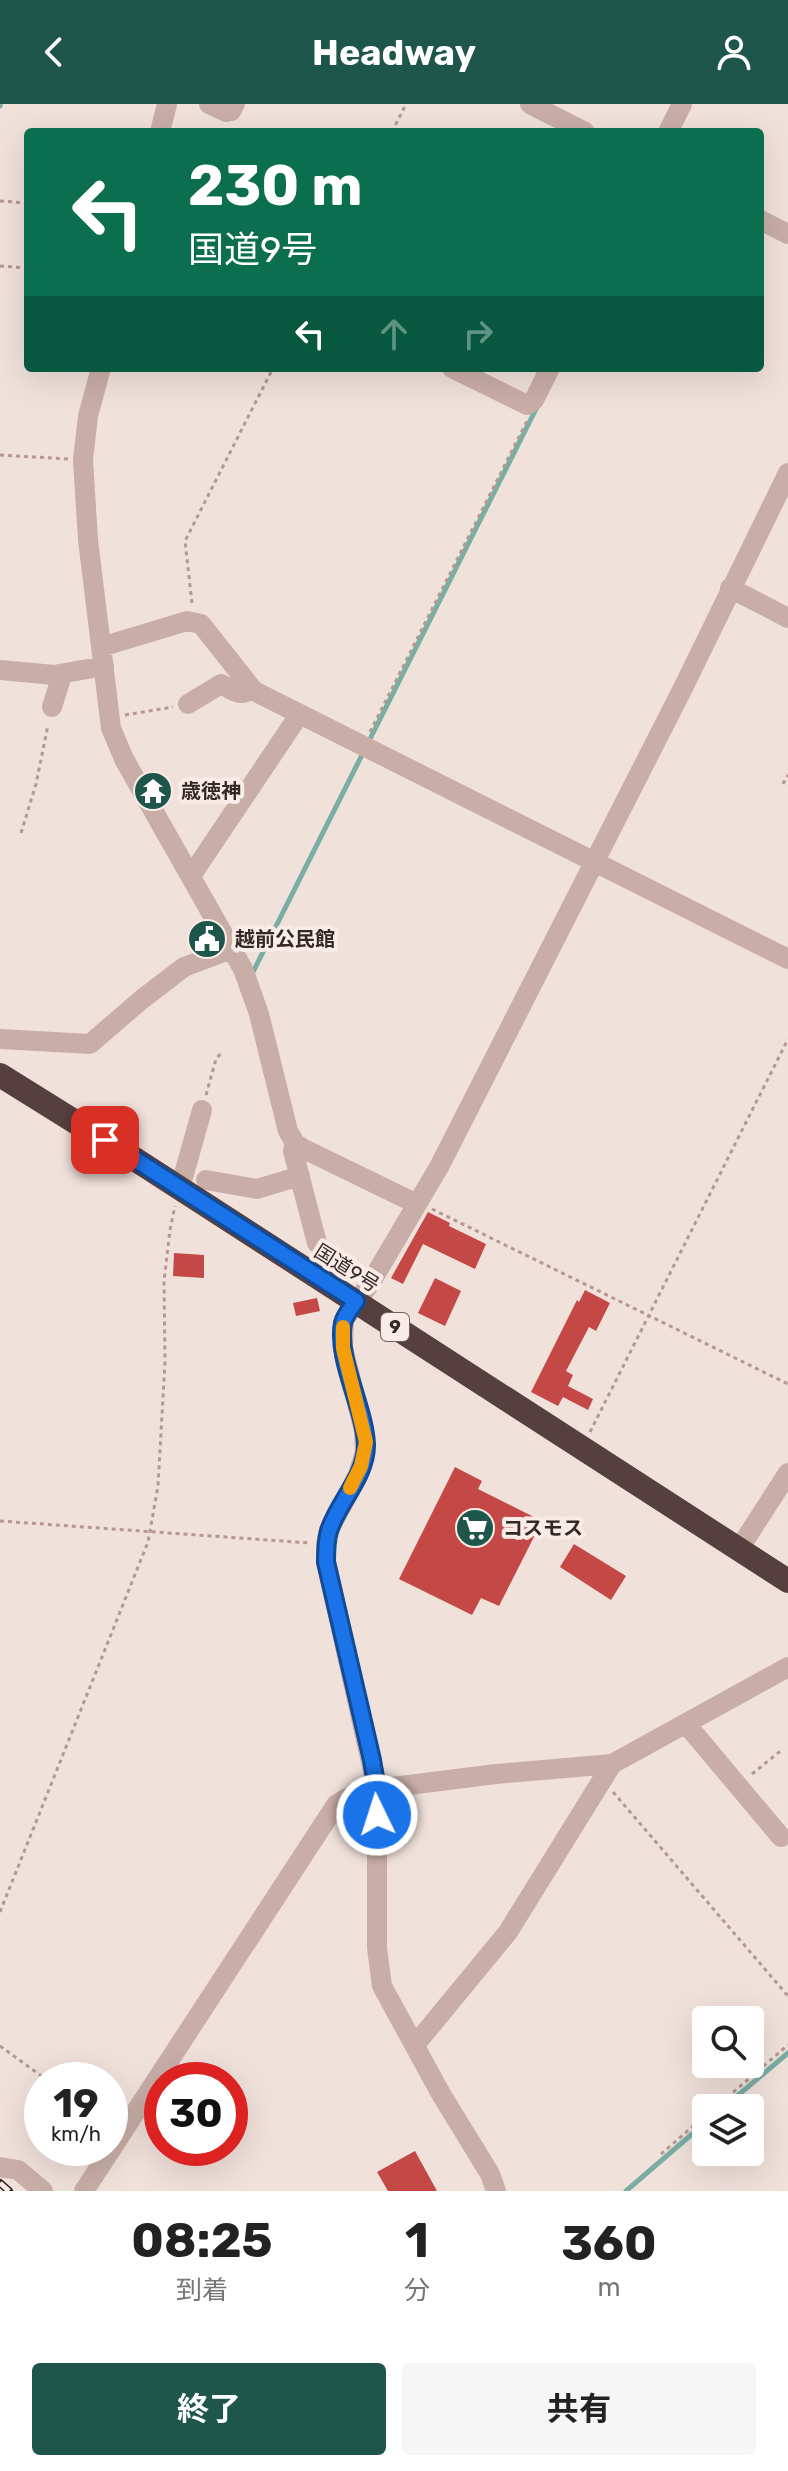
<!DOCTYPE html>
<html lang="ja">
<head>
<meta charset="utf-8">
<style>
	body { margin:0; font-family:Rubik,"Noto Sans JP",sans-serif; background:#f6f6f6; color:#222; height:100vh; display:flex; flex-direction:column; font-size:30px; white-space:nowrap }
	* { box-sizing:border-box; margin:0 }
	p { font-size:26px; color:#767676 }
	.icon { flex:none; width:44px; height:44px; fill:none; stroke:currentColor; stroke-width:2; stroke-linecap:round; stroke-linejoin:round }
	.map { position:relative; height:2087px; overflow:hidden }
	.panel { display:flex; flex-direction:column; background:#fff; flex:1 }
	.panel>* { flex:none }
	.hud { position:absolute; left:24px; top:24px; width:740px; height:244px; border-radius:8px; box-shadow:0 8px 32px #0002; background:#0b6e4f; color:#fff; overflow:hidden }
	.tools { position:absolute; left:692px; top:1902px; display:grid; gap:16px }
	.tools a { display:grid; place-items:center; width:72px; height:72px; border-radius:8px; background:#fff; box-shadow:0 8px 32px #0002; font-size:40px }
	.speed { position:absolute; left:24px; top:1958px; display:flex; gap:16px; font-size:40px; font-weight:700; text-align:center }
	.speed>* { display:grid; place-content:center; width:104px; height:104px; border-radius:50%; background:#fff; box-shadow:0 8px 32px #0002; line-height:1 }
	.speed small { font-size:20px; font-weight:400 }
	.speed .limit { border:12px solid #d22; background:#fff; color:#111 }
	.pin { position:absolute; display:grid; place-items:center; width:68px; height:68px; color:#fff; margin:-34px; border-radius:16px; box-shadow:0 4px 12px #0006 }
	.me { position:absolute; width:88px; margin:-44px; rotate:356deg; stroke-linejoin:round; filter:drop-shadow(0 0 6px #0008) }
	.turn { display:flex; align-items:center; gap:28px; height:168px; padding:0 32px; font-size:36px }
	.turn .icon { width:104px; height:104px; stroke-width:2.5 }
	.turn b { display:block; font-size:56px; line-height:68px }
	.lanes { display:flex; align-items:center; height:76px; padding:0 32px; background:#0003; justify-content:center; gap:40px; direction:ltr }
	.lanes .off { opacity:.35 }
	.eta { display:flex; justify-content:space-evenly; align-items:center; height:136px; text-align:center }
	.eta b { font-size:48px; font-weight:700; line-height:56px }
	.button { display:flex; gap:16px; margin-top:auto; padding:16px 32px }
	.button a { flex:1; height:92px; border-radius:8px; background:#1e564c; color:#fff; font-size:32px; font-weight:700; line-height:92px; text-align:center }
	.button a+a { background:#f6f6f6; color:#222 }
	header { display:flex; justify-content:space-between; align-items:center; height:104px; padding:0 32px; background:#1e564c; color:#fff; font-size:36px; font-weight:700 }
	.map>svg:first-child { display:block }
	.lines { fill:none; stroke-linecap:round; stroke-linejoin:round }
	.stream { stroke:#7aada4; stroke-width:5 }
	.building { fill:#c34846 }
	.path { stroke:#b49891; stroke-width:3; stroke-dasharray:4 4; stroke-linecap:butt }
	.minor { stroke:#c9aea7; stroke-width:20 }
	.highway { stroke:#56403f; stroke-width:24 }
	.rail-casing { stroke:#352827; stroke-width:8 }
	.rail { stroke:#f9ece7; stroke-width:5; stroke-dasharray:15; stroke-linecap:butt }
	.route-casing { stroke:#114b97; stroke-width:20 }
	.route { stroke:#1a73e8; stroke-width:14 }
	.slow { stroke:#f59e0b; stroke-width:14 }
	.labels { text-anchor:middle; stroke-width:8; stroke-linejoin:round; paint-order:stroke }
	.shield { fill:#f9ece7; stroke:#706361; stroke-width:2 }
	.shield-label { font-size:18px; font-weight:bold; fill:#352827 }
	.poi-label { font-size:20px; font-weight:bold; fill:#352827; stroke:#f9ece7; text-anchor:start }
	.street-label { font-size:20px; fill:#352827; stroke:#f9ece7 }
</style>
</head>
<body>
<header><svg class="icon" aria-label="back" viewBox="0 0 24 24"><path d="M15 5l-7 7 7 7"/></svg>Headway<svg class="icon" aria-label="person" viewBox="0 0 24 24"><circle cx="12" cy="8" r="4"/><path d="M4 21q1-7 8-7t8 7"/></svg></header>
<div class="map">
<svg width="788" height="2087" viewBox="0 0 788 2087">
	<rect width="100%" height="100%" fill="#f1e1db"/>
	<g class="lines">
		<path class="stream" d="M 0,2 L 0,0
			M 370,635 L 537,303
			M 253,868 L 362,651
			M 723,2004 L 788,1949
			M 626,2087 L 706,2018"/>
	</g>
	<path class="building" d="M 428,1108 L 450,1119 L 449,1122 L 486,1140 L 475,1165 L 423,1140 L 403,1180 L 391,1174 Z
		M 174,1149 L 204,1151 L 204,1174 L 173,1172 Z
		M 435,1174 L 461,1187 L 445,1222 L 418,1209 Z
		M 585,1186 L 610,1199 L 596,1227 L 589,1223 L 566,1267 L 573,1271 L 568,1282 L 593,1295 L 588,1306 L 563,1293 L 558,1302 L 531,1288 L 577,1196 L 579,1198 Z
		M 317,1194 L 320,1207 L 296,1212 L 293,1199 Z
		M 455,1363 L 482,1377 L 478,1385 L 542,1417 L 499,1502 L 481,1494 L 472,1511 L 399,1475 Z
		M 574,1440 L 626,1472 L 611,1496 L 560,1463 Z
		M 415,2047 L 437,2087 L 388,2087 L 377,2068 Z"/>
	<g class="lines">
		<path class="path" d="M 392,28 L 406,0
			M 0,97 L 28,99
			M 0,162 L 28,164
			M 0,351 L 68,355
			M 192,499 L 185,437 L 273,264
			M 125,611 L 173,603
			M 370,628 L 527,317
			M 783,680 L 788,671
			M 21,729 L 36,680 L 48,621
			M 206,991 L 216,955 L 222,948
			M 432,1105 L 788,1280
			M 590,1328 L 788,935
			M 0,1417 L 310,1439
			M 752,1670 L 783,1645
			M 613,1688 L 788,1892
			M 0,1808 L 148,1438 L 158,1382 L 165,1258 L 164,1177 L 170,1126 L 175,1102
			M 0,1942 L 47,1976
			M 715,2004 L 788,1941
			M 661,2050 L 706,2011"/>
		<path class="minor" d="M 209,0 L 226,8 L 231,7 L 235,0
			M 530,0 L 585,28
			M 160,28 L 167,0
			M 668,28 L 682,0
			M 760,116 L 788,130
			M 101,264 L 88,312 L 83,356 L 88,436 L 111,624 L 124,655 L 243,865 L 259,910 L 288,1027 L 295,1039 L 304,1045 L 417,1100
			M 452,264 L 527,301 L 534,296 L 550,264
			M 730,484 L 788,514
			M 101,543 L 187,517 L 201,520 L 254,587 L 788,855
			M 0,566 L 54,571 L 104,562
			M 188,600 L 221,580 C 233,586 240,594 251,585
			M 52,603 L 62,571
			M 191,772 L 299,611
			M 0,935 L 90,940 L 141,896 L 184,863 L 232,845
			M 295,1039 L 293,1047 L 317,1139
			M 206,1076 L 257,1085 L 300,1072
			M 180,1084 L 202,1006
			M 739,1445 L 788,1369
			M 687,1621 L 781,1733
			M 415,1941 L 508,1828 L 612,1660
			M 0,2063 L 18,2066 L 43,2087
			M 84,2087 L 336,1701 L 347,1694 L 377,1685 L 496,1670 L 612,1660 L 788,1563
			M 496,2087 L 490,2070 L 441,1990 L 382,1882 L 377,1844 L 377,1685 L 326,1458 L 326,1440 L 329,1426 L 358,1371 L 365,1348 L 364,1327 L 343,1244 L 344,1216 L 371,1178 L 439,1063 L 683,584 L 788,369"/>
		<path class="highway" d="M 0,971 L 130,1052 L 788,1477"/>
		<g class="rail-casing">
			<path id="rail" d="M 0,2079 L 9,2087"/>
		</g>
		<use href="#rail" class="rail"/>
	</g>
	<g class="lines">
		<g class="route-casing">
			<path id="route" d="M 105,1036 L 356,1197 C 351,1204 345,1211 343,1219 C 336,1255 365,1304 366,1341 C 366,1373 338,1398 329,1427 C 326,1437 326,1447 326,1458 L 372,1656 L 377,1685 L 377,1711"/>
		</g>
		<use href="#route" class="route"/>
		<path class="slow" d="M 343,1223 L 343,1244 L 366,1338 L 361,1362 L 350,1384"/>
	</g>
	<defs>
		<g id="temple-disc" transform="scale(2)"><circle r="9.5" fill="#1e564c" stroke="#f9ece7"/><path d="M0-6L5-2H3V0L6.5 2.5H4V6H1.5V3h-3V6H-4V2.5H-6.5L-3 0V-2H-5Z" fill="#fff"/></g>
		<g id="civic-disc" transform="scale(2)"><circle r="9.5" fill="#1e564c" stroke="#f9ece7"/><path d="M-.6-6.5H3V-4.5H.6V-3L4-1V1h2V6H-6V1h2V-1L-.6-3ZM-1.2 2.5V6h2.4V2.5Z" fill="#fff"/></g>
		<g id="supermarket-disc" transform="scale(2)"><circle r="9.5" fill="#1e564c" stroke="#f9ece7"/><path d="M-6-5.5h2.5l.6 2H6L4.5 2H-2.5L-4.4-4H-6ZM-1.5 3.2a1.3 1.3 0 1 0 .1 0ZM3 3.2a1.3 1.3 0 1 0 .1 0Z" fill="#fff"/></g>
	</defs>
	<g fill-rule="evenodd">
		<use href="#temple-disc" x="153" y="687"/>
		<use href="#civic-disc" x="207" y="835"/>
		<use href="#supermarket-disc" x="475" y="1424"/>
	</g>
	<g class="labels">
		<rect class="shield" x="381" y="1209" width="28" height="28" rx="6"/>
		<g class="shield-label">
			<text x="395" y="1229">9</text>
		</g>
		<g class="poi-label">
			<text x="181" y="694">歳徳神</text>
			<text x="235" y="842">越前公民館</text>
			<text x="503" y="1431">コスモス</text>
		</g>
		<g class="street-label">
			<text transform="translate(347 1164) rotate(32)" y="7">国道9号</text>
		</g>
	</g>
</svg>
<div class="tools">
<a><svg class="icon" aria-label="search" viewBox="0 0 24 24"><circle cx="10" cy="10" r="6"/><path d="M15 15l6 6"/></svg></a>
<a><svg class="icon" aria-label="layers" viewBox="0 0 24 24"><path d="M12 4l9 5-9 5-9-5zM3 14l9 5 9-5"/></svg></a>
</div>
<div class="speed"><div>19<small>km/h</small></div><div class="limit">30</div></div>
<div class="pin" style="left:105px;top:1036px;background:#d93025"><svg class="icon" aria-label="arrive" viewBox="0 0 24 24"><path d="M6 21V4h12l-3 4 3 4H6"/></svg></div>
<svg class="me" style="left:377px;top:1711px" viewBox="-20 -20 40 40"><circle r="17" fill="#1a73e8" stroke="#fff" stroke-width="3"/><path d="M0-11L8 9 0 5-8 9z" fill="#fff"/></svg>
<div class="hud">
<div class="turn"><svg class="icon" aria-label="left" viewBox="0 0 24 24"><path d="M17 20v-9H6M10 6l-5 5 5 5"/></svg><div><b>230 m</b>国道9号</div></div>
<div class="lanes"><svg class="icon" aria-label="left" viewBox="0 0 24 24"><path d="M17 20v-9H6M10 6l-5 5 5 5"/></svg><svg class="icon off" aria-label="ahead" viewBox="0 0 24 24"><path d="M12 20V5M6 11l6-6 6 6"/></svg><svg class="icon off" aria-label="right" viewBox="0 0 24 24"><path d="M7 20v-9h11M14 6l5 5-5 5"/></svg></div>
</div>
</div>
<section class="panel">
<div class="eta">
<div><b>08:25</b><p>到着</p></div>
<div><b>1</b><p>分</p></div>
<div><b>360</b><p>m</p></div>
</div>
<div class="button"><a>終了</a><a>共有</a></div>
</section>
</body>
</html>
